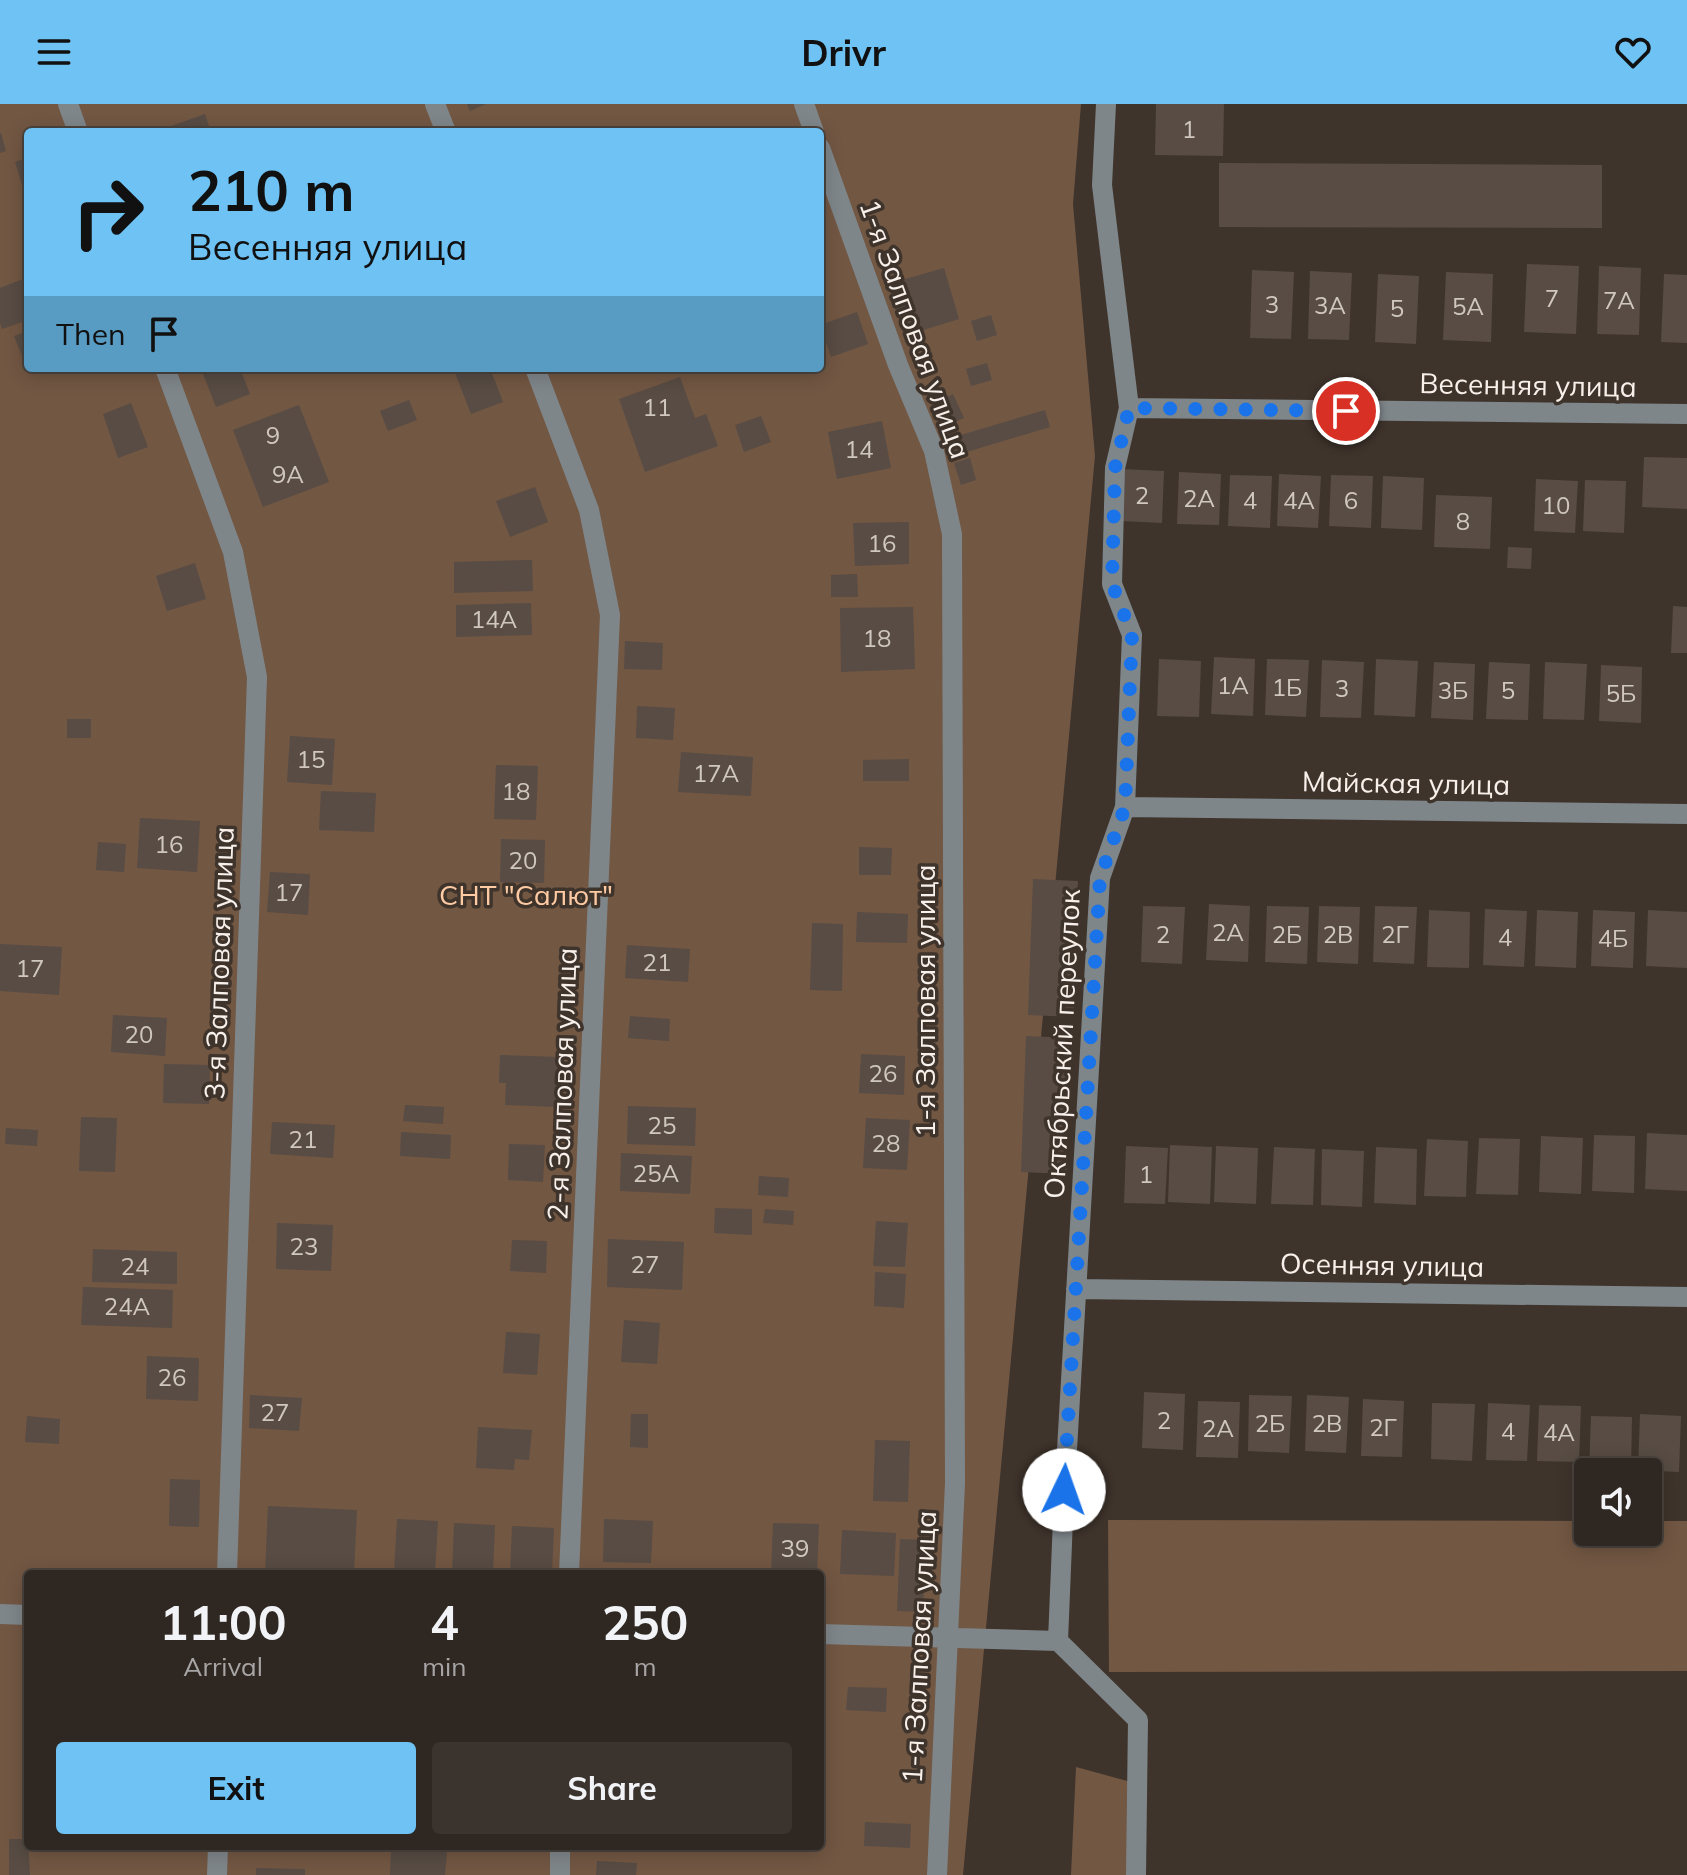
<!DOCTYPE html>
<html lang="en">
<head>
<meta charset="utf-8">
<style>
	body { margin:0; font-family:Mulish,sans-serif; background:#3b332e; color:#f1f3f6; height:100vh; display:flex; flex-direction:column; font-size:30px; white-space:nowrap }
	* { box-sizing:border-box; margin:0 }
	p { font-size:26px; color:#a7a5a5 }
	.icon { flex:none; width:44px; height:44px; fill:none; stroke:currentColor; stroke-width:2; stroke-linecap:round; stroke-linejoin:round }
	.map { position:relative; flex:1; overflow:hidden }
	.drawer { position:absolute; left:24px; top:1466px; width:800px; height:280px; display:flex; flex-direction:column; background:#2f2721; border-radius:8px; box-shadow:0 4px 20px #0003,0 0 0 2px #4a443f }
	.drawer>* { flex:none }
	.guide { position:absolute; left:24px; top:24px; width:800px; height:244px; border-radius:8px; box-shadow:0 4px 20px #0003,0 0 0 2px #4a443f; background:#6ec2f4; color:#111; overflow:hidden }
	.controls { position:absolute; left:1574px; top:1354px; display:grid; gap:16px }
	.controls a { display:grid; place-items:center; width:88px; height:88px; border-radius:8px; background:#2f2721; box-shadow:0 4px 20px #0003,0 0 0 2px #4a443f; font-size:40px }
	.pin { position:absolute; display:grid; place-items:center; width:68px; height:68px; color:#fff; margin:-34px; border:4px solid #fff; border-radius:50%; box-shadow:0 2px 8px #0007 }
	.me { position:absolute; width:88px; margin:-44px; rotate:3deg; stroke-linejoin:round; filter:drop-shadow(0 0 6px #0008) }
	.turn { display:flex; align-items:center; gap:28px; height:168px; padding:0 32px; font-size:36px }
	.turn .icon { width:104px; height:104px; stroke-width:2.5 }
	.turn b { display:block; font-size:56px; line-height:68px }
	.then { display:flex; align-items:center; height:76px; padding:0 32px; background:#0003; gap:16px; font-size:30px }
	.eta { display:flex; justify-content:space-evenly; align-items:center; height:136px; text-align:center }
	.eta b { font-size:48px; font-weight:700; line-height:56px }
	.button { display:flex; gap:16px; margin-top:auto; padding:16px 32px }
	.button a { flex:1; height:92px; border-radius:8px; background:#6ec2f4; color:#111; font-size:32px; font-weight:700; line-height:92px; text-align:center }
	.button a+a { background:#3b332e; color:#f1f3f6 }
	header { display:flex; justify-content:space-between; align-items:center; height:104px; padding:0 32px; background:#6ec2f4; color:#111; font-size:36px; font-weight:700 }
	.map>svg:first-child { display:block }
	.green { fill:#725743; fill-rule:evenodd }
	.building { fill:#584c44 }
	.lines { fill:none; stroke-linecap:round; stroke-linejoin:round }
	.minor { stroke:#7f868a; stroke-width:20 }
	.route { stroke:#1a73e8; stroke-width:14; stroke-dasharray:0 25.2 }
	.labels { text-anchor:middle; stroke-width:7; stroke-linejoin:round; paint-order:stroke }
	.number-label { font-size:24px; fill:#d0c7c1 }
	.street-label { font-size:28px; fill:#f8f0eb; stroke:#3f342c }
	.park-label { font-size:28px; fill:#fecaa3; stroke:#3f342c }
</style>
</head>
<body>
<header><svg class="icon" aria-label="menu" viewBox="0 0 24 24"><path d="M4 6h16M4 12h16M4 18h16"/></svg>Drivr<svg class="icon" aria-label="heart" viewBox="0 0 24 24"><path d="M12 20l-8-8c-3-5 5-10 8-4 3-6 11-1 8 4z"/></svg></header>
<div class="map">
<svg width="1687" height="1771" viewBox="0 0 1687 1771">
	<rect width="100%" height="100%" fill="#3f342c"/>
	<path class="green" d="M 0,0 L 1081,0 L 1073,100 L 1095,352 L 963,1771 L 0,1771 ZM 28,28 L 820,28 L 820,264 L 28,264 ZM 28,1470 L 820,1470 L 820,1742 L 28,1742 Z
		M 1108,1416 L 1588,1417 L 1588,1428 L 1648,1428 L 1648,1417 L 1687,1417 L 1687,1567 L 1109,1568 Z
		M 1076,1663 L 1131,1678 L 1127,1771 L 1071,1771 Z"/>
	<path class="building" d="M 467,0 L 486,0 L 470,7 Z
		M 1156,0 L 1224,0 L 1223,52 L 1155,51 Z
		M 205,10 L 211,28 L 154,28 Z
		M 1,29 L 6,47 L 0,49 L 0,30 Z
		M 28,53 L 28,90 L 25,91 L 15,58 Z
		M 1219,59 L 1602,61 L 1602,124 L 1219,123 Z
		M 1527,160 L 1579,162 L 1576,230 L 1524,228 Z
		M 1599,162 L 1641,164 L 1639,231 L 1597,230 Z
		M 944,164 L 959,215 L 904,232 L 888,180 Z
		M 1252,166 L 1294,168 L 1291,235 L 1250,234 Z
		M 1310,167 L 1352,169 L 1349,236 L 1308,235 Z
		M 1446,168 L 1493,170 L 1491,238 L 1443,236 Z
		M 1378,170 L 1419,172 L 1416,240 L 1375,238 Z
		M 1664,170 L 1687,171 L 1687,239 L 1661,238 Z
		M 28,173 L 28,216 L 2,225 L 0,219 L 0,184 Z
		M 857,208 L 868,240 L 831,253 L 820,221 Z
		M 991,211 L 997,231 L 977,237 L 971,217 Z
		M 28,227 L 28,264 L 46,264 L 29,270 L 14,232 Z
		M 987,259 L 992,276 L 971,282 L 966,265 Z
		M 220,264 L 240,264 L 250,290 L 216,303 L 203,270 Z
		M 453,264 L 490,264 L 503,298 L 471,310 Z
		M 680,273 L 695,314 L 706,310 L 718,342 L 645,368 L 619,295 Z
		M 953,290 L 964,314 L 941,324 L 931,301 Z
		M 409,296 L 417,316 L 388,327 L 380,307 Z
		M 131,299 L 148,343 L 118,354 L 103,310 Z
		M 299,301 L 329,378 L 263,403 L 233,326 Z
		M 1045,306 L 1050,323 L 950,353 L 944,336 Z
		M 761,312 L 771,338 L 744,348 L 735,321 Z
		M 882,317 L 891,364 L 837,375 L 828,328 Z
		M 1644,353 L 1687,354 L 1687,405 L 1642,403 Z
		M 970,354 L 976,376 L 961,381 L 954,359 Z
		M 1122,365 L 1164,367 L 1162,419 L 1121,417 Z
		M 1179,368 L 1221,370 L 1219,421 L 1177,420 Z
		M 1279,370 L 1321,372 L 1318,424 L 1277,422 Z
		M 1230,371 L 1272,372 L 1270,424 L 1228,422 Z
		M 1331,371 L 1373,372 L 1371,424 L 1329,422 Z
		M 1383,372 L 1424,374 L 1422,426 L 1381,424 Z
		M 1536,375 L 1578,377 L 1575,429 L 1534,427 Z
		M 1585,376 L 1626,377 L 1624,429 L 1583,427 Z
		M 535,383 L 548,418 L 510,433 L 496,397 Z
		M 1436,391 L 1492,393 L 1490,445 L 1434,443 Z
		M 909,418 L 909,460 L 855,462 L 853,419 Z
		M 1508,443 L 1532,444 L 1531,465 L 1507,464 Z
		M 532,456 L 533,487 L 454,489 L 454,458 Z
		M 195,459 L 206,495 L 167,507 L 156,472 Z
		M 857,470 L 858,493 L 831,493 L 831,471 Z
		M 531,499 L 532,531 L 456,533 L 456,501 Z
		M 1673,502 L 1687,503 L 1687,549 L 1671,549 Z
		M 913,503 L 915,565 L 841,568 L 840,504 Z
		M 625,537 L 663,539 L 662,566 L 624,565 Z
		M 1214,553 L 1255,555 L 1253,612 L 1211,610 Z
		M 1159,555 L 1201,557 L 1199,613 L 1157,612 Z
		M 1267,555 L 1309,556 L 1306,613 L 1265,611 Z
		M 1376,555 L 1418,557 L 1415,613 L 1374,611 Z
		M 1322,556 L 1364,558 L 1361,614 L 1320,613 Z
		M 1434,558 L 1475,560 L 1473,616 L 1431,614 Z
		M 1489,558 L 1530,560 L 1528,616 L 1486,615 Z
		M 1545,558 L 1587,560 L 1584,616 L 1543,615 Z
		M 1601,561 L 1642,563 L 1641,619 L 1599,617 Z
		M 637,602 L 675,604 L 673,636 L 636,634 Z
		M 67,615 L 91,615 L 91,634 L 67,634 Z
		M 290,632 L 335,635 L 332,681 L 287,678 Z
		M 681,648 L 753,653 L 751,692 L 678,688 Z
		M 909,655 L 909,677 L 863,677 L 863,656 Z
		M 496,661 L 538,662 L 536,716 L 494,715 Z
		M 321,687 L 376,689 L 374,728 L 319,726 Z
		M 140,714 L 200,717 L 197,768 L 137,764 Z
		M 501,735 L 545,736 L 544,779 L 500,778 Z
		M 98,738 L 126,740 L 124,768 L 96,766 Z
		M 859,743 L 892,744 L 891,771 L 859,771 Z
		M 270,768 L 310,770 L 308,811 L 267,808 Z
		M 1033,775 L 1078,777 L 1074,913 L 1028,911 Z
		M 1209,800 L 1250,802 L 1248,858 L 1206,856 Z
		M 1143,802 L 1185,803 L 1182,860 L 1141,858 Z
		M 1267,802 L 1309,803 L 1307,860 L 1265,858 Z
		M 1319,802 L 1360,803 L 1358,860 L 1317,858 Z
		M 1375,802 L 1417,803 L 1414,860 L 1373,858 Z
		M 1485,805 L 1527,807 L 1524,863 L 1483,861 Z
		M 1429,806 L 1470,808 L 1469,864 L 1427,863 Z
		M 1537,806 L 1578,808 L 1576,864 L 1535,862 Z
		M 1593,806 L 1635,808 L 1633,864 L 1591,862 Z
		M 1648,806 L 1687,808 L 1687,864 L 1646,862 Z
		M 857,808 L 908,810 L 907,839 L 856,838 Z
		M 812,819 L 843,820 L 842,887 L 810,886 Z
		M 0,840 L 62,843 L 59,891 L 0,887 Z
		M 627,841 L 690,845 L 688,878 L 625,874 Z
		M 113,911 L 167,914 L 165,952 L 111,948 Z
		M 630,912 L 670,915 L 669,937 L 628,934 Z
		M 1026,932 L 1072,934 L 1067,1070 L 1021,1068 Z
		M 861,950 L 905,952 L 904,991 L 859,989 Z
		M 500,951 L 558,953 L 556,1003 L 505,1001 L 506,979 L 499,979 Z
		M 164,960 L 210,961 L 209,1000 L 163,999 Z
		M 405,1001 L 444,1003 L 443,1020 L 403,1017 Z
		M 628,1002 L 696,1004 L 695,1042 L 627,1040 Z
		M 81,1013 L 117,1014 L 115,1068 L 79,1067 Z
		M 866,1014 L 910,1016 L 907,1066 L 863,1064 Z
		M 272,1018 L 335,1021 L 333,1054 L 270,1050 Z
		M 6,1024 L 38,1026 L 37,1042 L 5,1040 Z
		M 401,1028 L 451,1031 L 450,1055 L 400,1052 Z
		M 1647,1029 L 1687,1031 L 1687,1087 L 1645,1085 Z
		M 1594,1031 L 1635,1032 L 1634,1089 L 1592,1087 Z
		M 1541,1032 L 1583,1034 L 1581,1090 L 1539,1088 Z
		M 1479,1034 L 1520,1035 L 1518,1091 L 1476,1090 Z
		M 1427,1035 L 1468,1037 L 1466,1093 L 1424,1092 Z
		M 509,1040 L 545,1041 L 543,1078 L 508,1076 Z
		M 1170,1041 L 1212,1043 L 1210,1100 L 1168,1098 Z
		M 1126,1042 L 1168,1044 L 1165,1100 L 1124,1099 Z
		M 1216,1042 L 1258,1044 L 1256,1100 L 1214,1098 Z
		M 1274,1043 L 1315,1045 L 1313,1101 L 1271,1100 Z
		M 1376,1043 L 1417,1045 L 1416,1101 L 1374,1099 Z
		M 1322,1045 L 1364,1047 L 1362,1103 L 1321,1101 Z
		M 621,1049 L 692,1052 L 690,1090 L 620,1087 Z
		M 759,1072 L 789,1074 L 788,1093 L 758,1091 Z
		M 715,1104 L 752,1105 L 752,1131 L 714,1129 Z
		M 765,1105 L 794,1107 L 793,1121 L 763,1119 Z
		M 876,1117 L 908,1119 L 905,1163 L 873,1162 Z
		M 277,1119 L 333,1121 L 331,1167 L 276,1165 Z
		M 608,1135 L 684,1138 L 682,1186 L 607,1183 Z
		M 512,1136 L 547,1137 L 546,1169 L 510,1167 Z
		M 93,1145 L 177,1148 L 177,1180 L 92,1178 Z
		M 875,1168 L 906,1170 L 904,1204 L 874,1202 Z
		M 83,1183 L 173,1186 L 172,1224 L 81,1221 Z
		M 624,1216 L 660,1219 L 657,1260 L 621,1258 Z
		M 506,1228 L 540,1230 L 537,1271 L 503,1269 Z
		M 147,1252 L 199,1254 L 198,1297 L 146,1295 Z
		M 1144,1288 L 1185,1290 L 1183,1346 L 1142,1344 Z
		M 250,1291 L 302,1294 L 299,1327 L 249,1324 Z
		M 1249,1291 L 1292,1292 L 1289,1349 L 1248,1347 Z
		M 1307,1291 L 1349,1293 L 1346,1349 L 1305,1347 Z
		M 1363,1295 L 1404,1297 L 1402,1353 L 1361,1352 Z
		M 1198,1297 L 1240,1298 L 1238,1354 L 1196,1353 Z
		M 1432,1299 L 1475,1300 L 1472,1357 L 1431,1355 Z
		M 1488,1299 L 1530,1301 L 1527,1357 L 1486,1356 Z
		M 1539,1301 L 1581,1302 L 1579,1358 L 1537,1357 Z
		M 631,1310 L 648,1310 L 648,1344 L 630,1343 Z
		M 1640,1310 L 1681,1312 L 1679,1368 L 1638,1366 Z
		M 27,1312 L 60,1315 L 59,1340 L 25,1338 Z
		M 1591,1312 L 1632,1313 L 1631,1368 L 1589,1368 Z
		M 478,1323 L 532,1326 L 529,1356 L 515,1355 L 514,1366 L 476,1364 Z
		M 875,1336 L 910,1337 L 908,1398 L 873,1397 Z
		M 170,1375 L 200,1376 L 199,1423 L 169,1422 Z
		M 268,1402 L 357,1406 L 354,1470 L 265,1470 Z
		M 397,1415 L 438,1417 L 435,1469 L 394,1468 Z
		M 604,1415 L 653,1417 L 651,1459 L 603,1458 Z
		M 454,1419 L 495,1421 L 493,1470 L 452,1470 Z
		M 773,1419 L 819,1420 L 817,1470 L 771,1470 Z
		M 512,1422 L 554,1424 L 552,1470 L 510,1470 Z
		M 842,1426 L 896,1429 L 894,1472 L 840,1470 Z
		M 900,1435 L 926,1436 L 923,1508 L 897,1507 Z
		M 848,1583 L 887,1584 L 886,1608 L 846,1606 Z
		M 865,1718 L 911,1720 L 910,1744 L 864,1742 Z
		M 9,1735 L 28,1735 L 30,1771 L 9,1771 Z
		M 391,1745 L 447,1748 L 445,1771 L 390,1771 Z
		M 597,1757 L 637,1759 L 636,1771 L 596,1771 Z
		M 256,1764 L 305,1765 L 305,1771 L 256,1771 Z"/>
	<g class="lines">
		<path class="minor" d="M 68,0 L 78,28
			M 435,0 L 446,28
			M 804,0 L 814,28
			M 1106,0 L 1102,81 L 1129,304 L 1115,364 L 1112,480 L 1132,531 L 1125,703 L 1100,774 L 1063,1415 L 1058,1537 L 1138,1616 L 1136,1771
			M 820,44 L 898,261 L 934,347 L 952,430 L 955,1379 L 937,1771
			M 165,264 L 233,448 L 257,573 L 227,1470
			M 535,264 L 589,406 L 610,511 L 569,1470
			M 1129,304 L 1687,310
			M 1125,703 L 1687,710
			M 1076,1185 L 1687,1193
			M 0,1510 L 28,1511
			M 820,1530 L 1058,1537
			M 217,1771 L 218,1742
			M 560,1771 L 560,1742"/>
	</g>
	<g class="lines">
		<path class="route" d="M 1064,1386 L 1100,774 L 1125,703 L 1132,531 L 1112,480 L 1115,364 L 1129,304 L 1346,307"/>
	</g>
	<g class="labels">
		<g class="number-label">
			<text x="1189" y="34">1</text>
			<text x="1552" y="203">7</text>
			<text x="1619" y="205">7А</text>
			<text x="1272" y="209">3</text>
			<text x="1330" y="210">3А</text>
			<text x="1468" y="211">5А</text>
			<text x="1397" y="213">5</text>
			<text x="657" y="312">11</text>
			<text x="273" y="340">9</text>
			<text x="859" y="354">14</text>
			<text x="288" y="379">9А</text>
			<text x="1142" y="400">2</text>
			<text x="1199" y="403">2А</text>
			<text x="1250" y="405">4</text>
			<text x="1299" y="405">4А</text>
			<text x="1351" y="405">6</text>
			<text x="1556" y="410">10</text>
			<text x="1463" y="426">8</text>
			<text x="882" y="448">16</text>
			<text x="494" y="524">14А</text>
			<text x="877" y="543">18</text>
			<text x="1233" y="590">1А</text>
			<text x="1287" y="592">1Б</text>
			<text x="1342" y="593">3</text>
			<text x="1453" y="595">3Б</text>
			<text x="1508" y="595">5</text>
			<text x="1621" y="598">5Б</text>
			<text x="311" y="664">15</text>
			<text x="716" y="678">17А</text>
			<text x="516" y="696">18</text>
			<text x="169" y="749">16</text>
			<text x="523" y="765">20</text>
			<text x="289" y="797">17</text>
			<text x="1228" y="837">2А</text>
			<text x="1163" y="839">2</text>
			<text x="1287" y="839">2Б</text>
			<text x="1338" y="839">2В</text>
			<text x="1395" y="839">2Г</text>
			<text x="1505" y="842">4</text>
			<text x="1613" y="843">4Б</text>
			<text x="657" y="867">21</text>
			<text x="30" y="873">17</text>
			<text x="139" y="939">20</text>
			<text x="883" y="978">26</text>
			<text x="662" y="1030">25</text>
			<text x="303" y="1044">21</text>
			<text x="886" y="1048">28</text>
			<text x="656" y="1078">25А</text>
			<text x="1146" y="1079">1</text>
			<text x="304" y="1151">23</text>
			<text x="645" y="1169">27</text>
			<text x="135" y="1171">24</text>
			<text x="127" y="1211">24А</text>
			<text x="172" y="1282">26</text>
			<text x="275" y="1317">27</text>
			<text x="1164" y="1325">2</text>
			<text x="1270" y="1328">2Б</text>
			<text x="1327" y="1328">2В</text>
			<text x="1383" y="1332">2Г</text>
			<text x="1218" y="1333">2А</text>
			<text x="1508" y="1336">4</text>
			<text x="1559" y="1337">4А</text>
			<text x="795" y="1453">39</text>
		</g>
		<g class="street-label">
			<text transform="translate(915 225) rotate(70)" y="10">1-я Залповая улица</text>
			<text transform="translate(1528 281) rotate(1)" y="10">Весенняя улица</text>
			<text transform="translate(1406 679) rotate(1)" y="10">Майская улица</text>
			<text transform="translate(219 859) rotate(-88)" y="10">3-я Залповая улица</text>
			<text transform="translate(925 897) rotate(-90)" y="10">1-я Залповая улица</text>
			<text transform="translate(1062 940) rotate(-87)" y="10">Октябрьский переулок</text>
			<text transform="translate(562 980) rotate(-88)" y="10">2-я Залповая улица</text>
			<text transform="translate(1382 1161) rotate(1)" y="10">Осенняя улица</text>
			<text transform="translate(919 1543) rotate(-87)" y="10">1-я Залповая улица</text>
		</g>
		<g class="park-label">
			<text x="526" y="801">СНТ "Салют"</text>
		</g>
	</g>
</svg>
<div class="controls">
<a><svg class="icon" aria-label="sound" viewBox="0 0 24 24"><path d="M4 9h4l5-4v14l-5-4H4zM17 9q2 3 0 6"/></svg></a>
</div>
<div class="pin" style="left:1346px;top:307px;background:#d93025"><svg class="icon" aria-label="arrive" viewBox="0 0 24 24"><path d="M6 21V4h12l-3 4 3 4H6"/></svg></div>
<svg class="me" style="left:1064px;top:1386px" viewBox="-20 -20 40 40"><circle r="19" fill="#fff"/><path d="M0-13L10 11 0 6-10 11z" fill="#1a73e8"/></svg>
<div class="guide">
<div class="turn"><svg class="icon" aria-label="right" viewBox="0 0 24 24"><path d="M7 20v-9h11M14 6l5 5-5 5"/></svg><div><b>210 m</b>Весенняя улица</div></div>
<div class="then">Then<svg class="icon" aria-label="arrive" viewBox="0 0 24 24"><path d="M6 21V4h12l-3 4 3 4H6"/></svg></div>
</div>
<section class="drawer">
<div class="eta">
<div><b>11:00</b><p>Arrival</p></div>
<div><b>4</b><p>min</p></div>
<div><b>250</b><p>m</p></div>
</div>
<div class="button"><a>Exit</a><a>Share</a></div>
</section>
</div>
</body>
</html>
